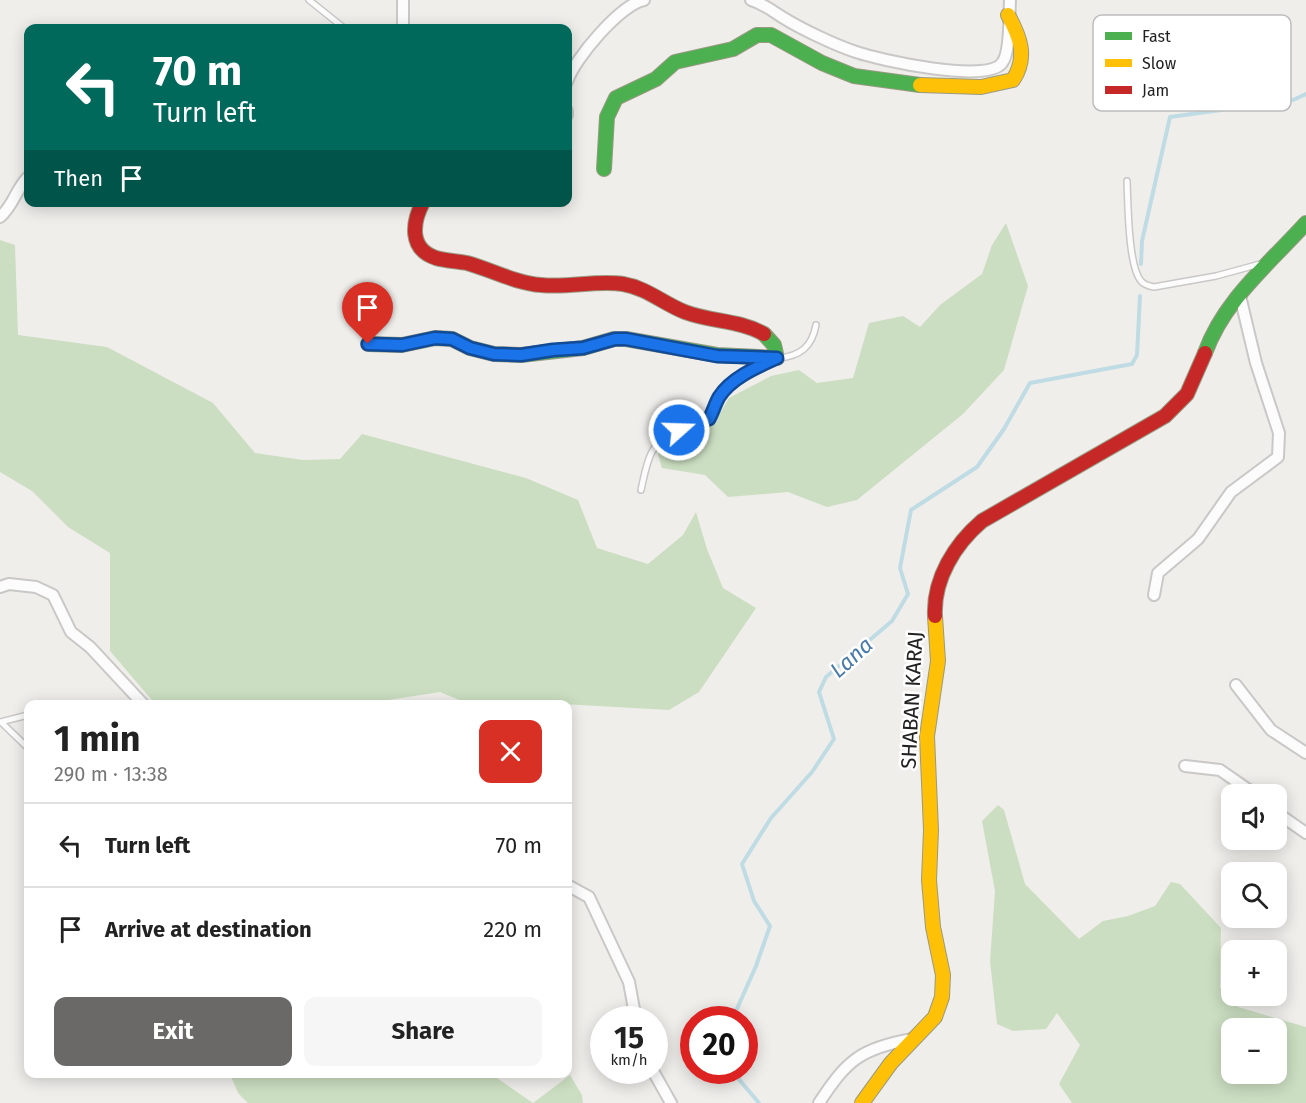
<!DOCTYPE html>
<html lang="en">
<head>
<meta charset="utf-8">
<style>
	body { margin:0; font-family:"Fira Sans",sans-serif; background:#f6f6f6; color:#222; height:100vh; display:flex; flex-direction:column; font-size:22px; white-space:nowrap }
	* { box-sizing:border-box; margin:0 }
	p { font-size:20px; color:#767676 }
	.icon { flex:none; width:33px; height:33px; fill:none; stroke:currentColor; stroke-width:2; stroke-linecap:round; stroke-linejoin:round }
	.map { position:relative; flex:1; overflow:hidden }
	.sheet { position:absolute; left:24px; top:700px; width:548px; height:378px; display:flex; flex-direction:column; background:#fff; border-radius:12px; box-shadow:0 3px 15px #0003 }
	.sheet>* { flex:none }
	.banner { position:absolute; left:24px; top:24px; width:548px; height:183px; border-radius:12px; box-shadow:0 3px 15px #0003; background:#00695c; color:#fff; overflow:hidden }
	.tools { position:absolute; left:1221px; top:784px; display:grid; gap:12px }
	.tools a { display:grid; place-items:center; width:66px; height:66px; border-radius:12px; background:#fff; box-shadow:0 3px 15px #0003; font-size:30px }
	.speed { position:absolute; left:590px; top:1006px; display:flex; gap:12px; font-size:30px; font-weight:700; text-align:center }
	.speed>* { display:grid; place-content:center; width:78px; height:78px; border-radius:50%; background:#fff; box-shadow:0 3px 15px #0003; line-height:1 }
	.speed small { font-size:15px; font-weight:400 }
	.speed .limit { border:9px solid #d22; background:#fff; color:#111 }
	.pin { position:absolute; display:grid; place-items:center; width:51px; height:51px; color:#fff; margin:-62px -26px; border-radius:50% 50% 50% 0; rotate:-45deg; box-shadow:0 0 6px #0007 }
	.pin .icon { rotate:45deg }
	.me { position:absolute; width:66px; margin:-33px; rotate:70deg; stroke-linejoin:round; filter:drop-shadow(0 0 4px #0008) }
	.turn { display:flex; align-items:center; gap:21px; height:126px; padding:0 30px; font-size:27px }
	.turn .icon { width:78px; height:78px; stroke-width:2.5 }
	.turn b { display:block; font-size:42px; line-height:51px }
	.then { display:flex; align-items:center; height:57px; padding:0 30px; background:#0003; gap:12px; font-size:22px }
	.round { display:grid; place-items:center; flex:none; width:63px; height:63px; border-radius:12px; background:#f6f6f6 }
	.summary { display:flex; align-items:center; justify-content:space-between; height:102px; padding:0 30px }
	h1 { font-size:36px; font-weight:700; line-height:45px }
	.cta { display:flex; gap:12px; margin-top:auto; padding:12px 30px }
	.cta a { flex:1; height:69px; border-radius:12px; background:#6a6968; color:#fff; font-size:24px; font-weight:700; line-height:69px; text-align:center }
	.cta a+a { background:#f6f6f6; color:#222 }
	ul { padding:0; list-style:none }
	li { display:flex; align-items:center; gap:18px; height:84px; padding:0 30px; border-top:2px solid #e0e0e0 }
	li div { flex:1 }
	li b { display:block; font-size:22px }
	li em { font-style:normal }
	.map>svg:first-child { display:block }
	.forest { fill:#cbdec1; fill-rule:evenodd }
	.lines { fill:none; stroke-linecap:round; stroke-linejoin:round }
	.stream { stroke:#bfdbe3; stroke-width:4 }
	.lane-casing { stroke:#c9c8c7; stroke-width:8 }
	.street-casing { stroke:#c9c8c7; stroke-width:14 }
	.fast-casing { stroke:#999a82; stroke-width:16 }
	.slow-casing { stroke:#999a82; stroke-width:16 }
	.jam-casing { stroke:#999a82; stroke-width:16 }
	.lane { stroke:#fdfcfc; stroke-width:5 }
	.street { stroke:#fdfcfc; stroke-width:10 }
	.fast { stroke:#4caf50; stroke-width:14 }
	.slow { stroke:#ffc107; stroke-width:14 }
	.jam { stroke:#c62828; stroke-width:14 }
	.route-casing { stroke:#114b97; stroke-width:15 }
	.route { stroke:#1a73e8; stroke-width:10 }
	.labels { text-anchor:middle; stroke-width:5; stroke-linejoin:round; paint-order:stroke }
	.street-label { font-size:21px; fill:#222; stroke:#fff }
	.water-label { font-size:22px; font-style:italic; fill:#4a7aab; stroke:#fff }
	.key { fill:#fff; stroke:#bdbdbd; stroke-width:1.5 }
	.key-label { font-size:16px; fill:#222 }
</style>
</head>
<body>
<div class="map">
<svg width="1306" height="1103" viewBox="0 0 1306 1103">
	<rect width="100%" height="100%" fill="#f0eeeb"/>
	<path class="forest" d="M 1006,223 L 1028,286 L 1004,370 L 963,414 L 857,500 L 827,507 L 788,492 L 728,497 L 705,475 L 662,468 L 658,454 L 671,439 L 713,425 L 729,398 L 771,376 L 799,370 L 817,383 L 853,378 L 869,323 L 903,316 L 920,327 L 940,305 L 982,274 L 992,245 Z
		M 0,240 L 15,245 L 18,335 L 107,347 L 213,403 L 255,453 L 303,460 L 340,459 L 362,434 L 526,478 L 578,500 L 597,548 L 648,564 L 683,535 L 696,512 L 707,549 L 723,588 L 756,608 L 699,692 L 669,710 L 562,704 L 471,705 L 440,692 L 356,705 L 156,705 L 110,651 L 110,553 L 68,527 L 32,491 L 0,472 Z
		M 998,805 L 1004,810 L 1025,884 L 1079,939 L 1103,921 L 1128,916 L 1155,906 L 1171,882 L 1180,884 L 1221,928 L 1220,988 L 1238,1007 L 1306,1027 L 1306,1103 L 1072,1103 L 1059,1084 L 1080,1045 L 1057,1013 L 1046,1029 L 1013,1031 L 997,1024 L 990,961 L 995,891 L 982,821 ZM 1232,1029 L 1276,1029 L 1276,1074 L 1232,1074 Z
		M 230,1074 L 491,1074 L 533,1103 L 570,1075 L 582,1095 L 583,1103 L 248,1103 L 238,1093 Z"/>
	<g class="lines">
		<path class="stream" d="M 1141,264 L 1142,241 L 1170,117 L 1293,100 L 1306,94
			M 732,1020 L 756,966 L 770,926 L 754,901 L 742,864 L 771,818 L 812,772 L 834,739 L 819,692 L 826,677 L 892,621 L 908,594 L 900,568 L 911,510 L 977,467 L 1004,429 L 1030,383 L 1132,364 L 1137,355 L 1140,296
			M 732,1071 L 759,1103"/>
		<g class="lane-casing">
			<path id="lane" d="M 309,0 L 344,28
				M 1127,181 C 1128,202 1128,266 1141,281 C 1144,285 1149,286 1154,287 L 1216,276 L 1260,264
				M 779,358 C 800,356 812,347 816,325
				M 641,490 C 647,463 649,441 678,430 C 689,426 699,424 709,419 C 713,412 715,403 719,397 C 728,382 749,370 765,364
				M 0,722 L 28,715
				M 1,722 L 28,748"/>
		</g>
		<g class="street-casing">
			<path id="street" d="M 751,0 C 764,4 771,10 782,17 C 801,29 835,45 856,52 C 880,60 987,84 1002,63 C 1011,52 1009,15 1010,0
				M 403,28 L 403,0
				M 567,82 C 574,59 621,4 644,0
				M 567,111 L 567,115
				M 0,217 C 13,206 16,189 28,177
				M 0,587 L 9,584 L 36,587 L 53,595 L 71,632 L 90,647 L 144,705
				M 1154,595 L 1158,573 L 1198,539 L 1231,492 L 1278,457 L 1279,433 L 1256,363 L 1240,296
				M 1236,685 L 1271,730 L 1306,753
				M 1185,766 L 1220,770 L 1256,795
				M 1276,812 L 1306,833
				M 567,885 L 589,897 L 629,982 L 636,1020
				M 653,1071 L 671,1103
				M 819,1103 C 847,1060 861,1048 913,1039"/>
		</g>
		<g class="fast-casing">
			<path id="fast" d="M 604,169 L 607,117 L 616,98 L 656,79 L 675,62 L 733,49 L 757,35 L 771,35 L 822,63 L 854,76 L 920,85
				M 368,344 L 402,345 L 435,338 L 452,339 L 470,348 L 494,354 L 521,355 L 583,348 L 614,339 L 626,339 L 717,355 L 777,358 L 774,345 L 764,334
				M 1205,353 C 1224,300 1269,264 1306,223"/>
		</g>
		<g class="slow-casing">
			<path id="slow" d="M 920,85 L 981,87 L 1013,80 C 1028,57 1020,37 1008,15
				M 862,1103 L 891,1063 L 935,1017 L 942,997 L 943,975 L 933,927 L 929,880 L 931,830 L 927,736 L 938,661 L 935,616"/>
		</g>
		<g class="jam-casing">
			<path id="jam" d="M 423,202 C 412,223 409,249 436,258 C 446,261 457,261 467,263 C 492,270 515,283 541,285 C 569,288 596,280 623,284 C 647,288 664,304 685,312 C 711,322 740,320 764,334
				M 935,616 C 933,579 955,544 982,521 L 1165,416 L 1187,394 L 1205,353"/>
		</g>
		<use href="#lane" class="lane"/>
		<use href="#street" class="street"/>
		<use href="#fast" class="fast"/>
		<use href="#slow" class="slow"/>
		<use href="#jam" class="jam"/>
	</g>
	<g class="lines">
		<g class="route-casing">
			<path id="route" d="M 368,344 L 402,345 L 435,338 L 452,339 L 470,348 L 494,354 L 521,355 L 553,350 L 583,348 L 615,339 L 626,339 L 717,356 L 777,358 C 757,367 731,378 719,397 C 715,404 713,412 709,419 L 679,430"/>
		</g>
		<use href="#route" class="route"/>
	</g>
	<g class="labels">
		<g class="street-label">
			<text transform="translate(912 700) rotate(-87)" y="7">SHABAN KARAJ</text>
		</g>
		<g class="water-label">
			<text transform="translate(851 657) rotate(-42)" y="8">Lana</text>
		</g>
	</g>
	<rect x="1093" y="15" width="198" height="96" rx="9" class="key"/>
	<rect x="1105" y="32" width="27" height="8" fill="#4caf50"/>
	<rect x="1105" y="59" width="27" height="8" fill="#ffc107"/>
	<rect x="1105" y="86" width="27" height="8" fill="#c62828"/>
	<g class="key-label">
		<text x="1142" y="42">Fast</text>
		<text x="1142" y="69">Slow</text>
		<text x="1142" y="96">Jam</text>
	</g>
</svg>
<div class="tools">
<a><svg class="icon" aria-label="sound" viewBox="0 0 24 24"><path d="M4 9h4l5-4v14l-5-4H4zM17 9q2 3 0 6"/></svg></a>
<a><svg class="icon" aria-label="search" viewBox="0 0 24 24"><circle cx="10" cy="10" r="6"/><path d="M15 15l6 6"/></svg></a>
<a>+</a>
<a>−</a>
</div>
<div class="speed"><div>15<small>km/h</small></div><div class="limit">20</div></div>
<div class="pin" style="left:368px;top:344px;background:#d93025"><svg class="icon" aria-label="arrive" viewBox="0 0 24 24"><path d="M6 21V4h12l-3 4 3 4H6"/></svg></div>
<svg class="me" style="left:679px;top:430px" viewBox="-20 -20 40 40"><circle r="17" fill="#1a73e8" stroke="#fff" stroke-width="3"/><path d="M0-11L8 9 0 5-8 9z" fill="#fff"/></svg>
<div class="banner">
<div class="turn"><svg class="icon" aria-label="left" viewBox="0 0 24 24"><path d="M17 20v-9H6M10 6l-5 5 5 5"/></svg><div><b>70 m</b>Turn left</div></div>
<div class="then">Then<svg class="icon" aria-label="arrive" viewBox="0 0 24 24"><path d="M6 21V4h12l-3 4 3 4H6"/></svg></div>
</div>
<section class="sheet">
<div class="summary"><div><h1>1 min</h1><p>290 m · 13:38</p></div><a class="round" style="background:#d93025;color:#fff"><svg class="icon" aria-label="close" viewBox="0 0 24 24"><path d="M6 6l12 12M18 6L6 18"/></svg></a></div>
<ul>
<li><svg class="icon" aria-label="left" viewBox="0 0 24 24"><path d="M17 20v-9H6M10 6l-5 5 5 5"/></svg><div><b>Turn left</b></div><em>70 m</em></li>
<li><svg class="icon" aria-label="arrive" viewBox="0 0 24 24"><path d="M6 21V4h12l-3 4 3 4H6"/></svg><div><b>Arrive at destination</b></div><em>220 m</em></li>
</ul>
<div class="cta"><a>Exit</a><a>Share</a></div>
</section>
</div>
</body>
</html>
